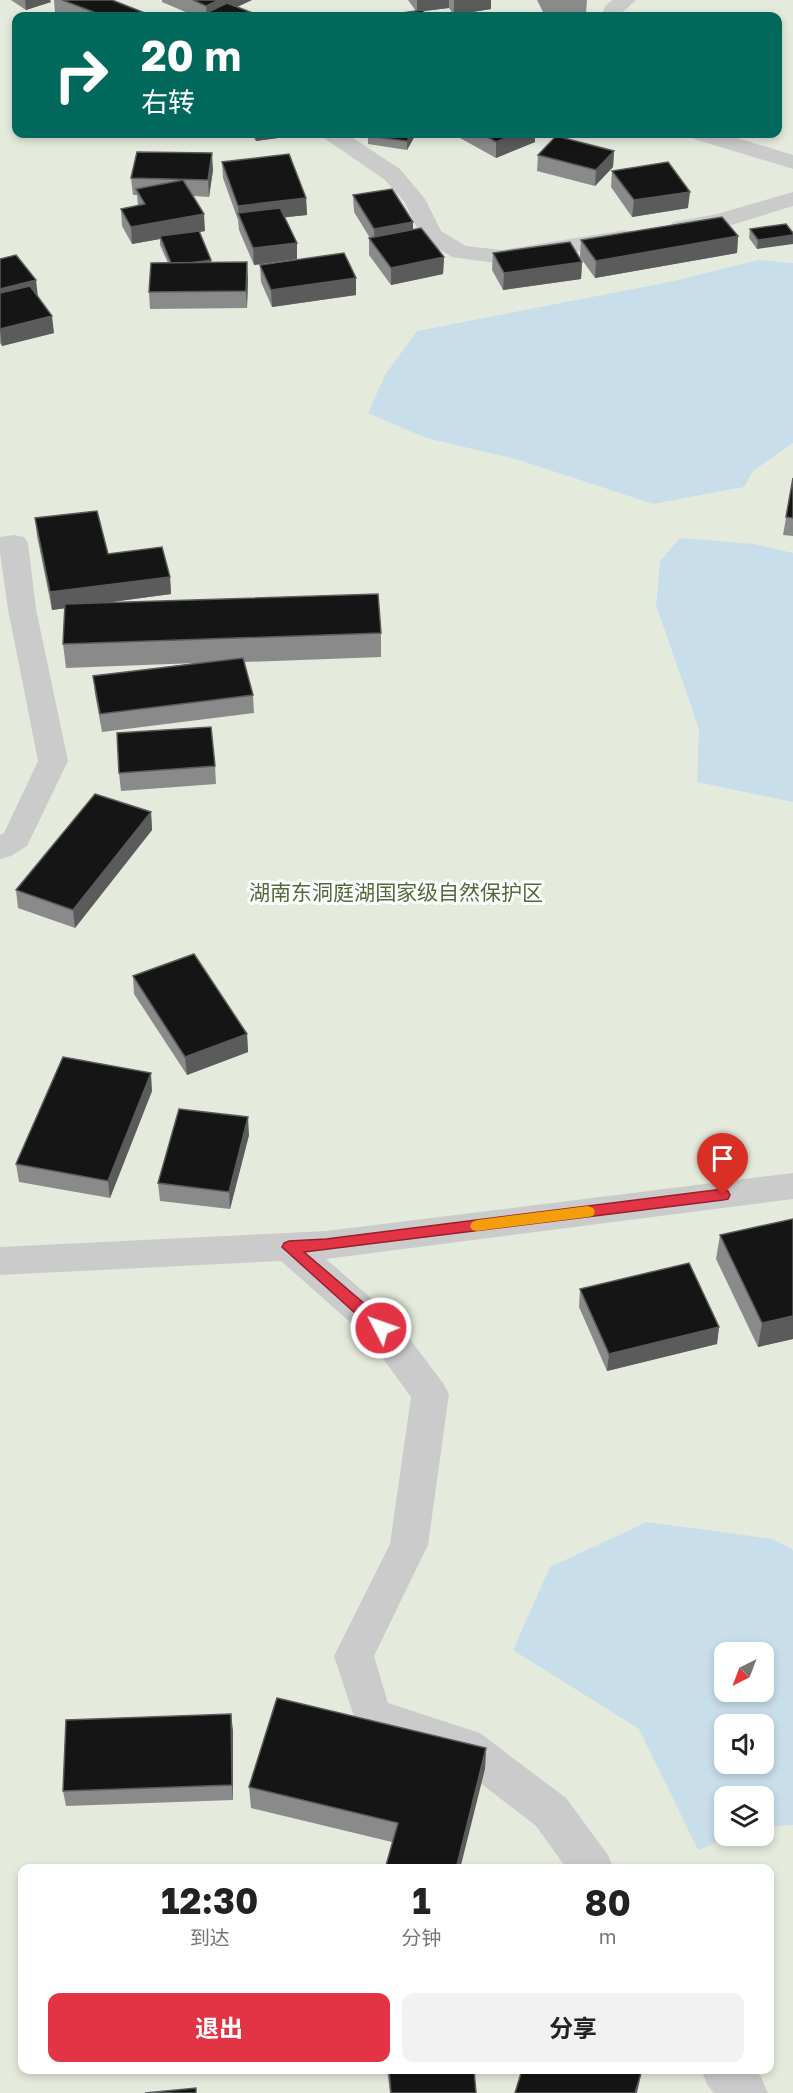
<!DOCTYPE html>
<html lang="zh">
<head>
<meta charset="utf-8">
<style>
	body { margin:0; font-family:"Golos Text","Noto Sans SC",sans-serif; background:#f2f2f2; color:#222; height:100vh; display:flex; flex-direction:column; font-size:22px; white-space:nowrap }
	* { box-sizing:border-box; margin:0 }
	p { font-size:20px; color:#767676 }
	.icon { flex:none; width:33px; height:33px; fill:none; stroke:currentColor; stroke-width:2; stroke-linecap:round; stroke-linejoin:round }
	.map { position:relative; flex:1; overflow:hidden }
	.panel { position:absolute; left:18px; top:1864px; width:756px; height:210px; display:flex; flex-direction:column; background:#fff; border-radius:12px; box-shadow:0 3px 9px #0003 }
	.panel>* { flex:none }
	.banner { position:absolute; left:12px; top:12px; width:770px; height:126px; border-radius:12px; box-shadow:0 3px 9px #0003; background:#00695c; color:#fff; overflow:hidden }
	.needle { width:39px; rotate:222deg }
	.tools { position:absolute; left:714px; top:1642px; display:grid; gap:12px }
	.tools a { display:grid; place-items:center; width:60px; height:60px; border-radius:12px; background:#fff; box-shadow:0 3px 9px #0003; font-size:30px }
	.pin { position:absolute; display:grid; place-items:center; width:51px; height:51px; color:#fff; margin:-62px -26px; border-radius:50% 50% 50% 0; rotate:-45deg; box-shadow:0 0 6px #0007 }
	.pin .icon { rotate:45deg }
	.me { position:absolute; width:66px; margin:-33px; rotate:311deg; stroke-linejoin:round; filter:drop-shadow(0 0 4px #0008) }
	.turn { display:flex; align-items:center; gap:21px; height:126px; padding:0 30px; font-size:27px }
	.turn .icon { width:78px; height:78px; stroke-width:2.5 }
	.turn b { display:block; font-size:42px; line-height:51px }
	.eta { display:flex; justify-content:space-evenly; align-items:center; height:102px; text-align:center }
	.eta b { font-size:36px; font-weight:700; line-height:42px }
	.primary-button { display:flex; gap:12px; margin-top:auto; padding:12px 30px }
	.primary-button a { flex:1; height:69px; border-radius:12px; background:#e23445; color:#fff; font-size:24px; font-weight:700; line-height:69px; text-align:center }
	.primary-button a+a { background:#f2f2f2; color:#222 }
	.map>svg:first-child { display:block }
	.green { fill:#e5ebdc; fill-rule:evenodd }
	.water { fill:#c9deeb; fill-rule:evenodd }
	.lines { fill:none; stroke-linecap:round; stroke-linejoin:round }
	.minor { fill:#cbcbcb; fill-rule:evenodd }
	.wall { fill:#8a8a8a }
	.shaded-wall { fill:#5b5b5b }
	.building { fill:#151515; stroke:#5b5b5b; stroke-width:1.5 }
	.route { fill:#e23445; stroke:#93222d; stroke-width:1.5 }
	.slow { fill:#f59e0b }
	.labels { text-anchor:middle; stroke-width:6; stroke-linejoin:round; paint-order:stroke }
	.park-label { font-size:21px; fill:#52693c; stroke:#fff }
</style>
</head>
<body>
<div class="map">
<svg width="793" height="2093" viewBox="0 0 793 2093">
	<rect width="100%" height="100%" fill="#fff"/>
	<path class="green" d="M 0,0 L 793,0 L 793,2093 L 0,2093 ZM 16,16 L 777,16 L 777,134 L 16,134 ZM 724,1653 L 764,1653 L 764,1692 L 724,1692 ZM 724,1725 L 764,1725 L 764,1764 L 724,1764 ZM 724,1797 L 764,1797 L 764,1836 L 724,1836 ZM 22,1869 L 770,1869 L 770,2070 L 22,2070 Z"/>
	<path class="water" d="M 758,260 L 793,263 L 793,443 L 753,471 L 744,487 L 653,504 L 519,460 L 426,438 L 368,413 L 385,375 L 417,331 L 674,281 Z
		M 680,538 L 754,544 L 793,553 L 793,802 L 697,782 L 699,729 L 656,605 L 660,561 Z
		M 647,1522 L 773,1539 L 793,1550 L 793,1825 L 764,1827 L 764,1797 L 724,1797 L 724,1836 L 734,1836 L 698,1850 L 639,1729 L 513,1650 L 550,1567 ZM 724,1653 L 764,1653 L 764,1692 L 724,1692 ZM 724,1725 L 764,1725 L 764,1764 L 724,1764 Z"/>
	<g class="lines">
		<path class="minor" d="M 612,0 L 636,0 L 623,12 L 621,16 L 601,16 L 606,5 Z
			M 322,134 L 347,134 L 400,169 L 425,199 L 441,231 L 466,246 L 502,250 L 625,230 L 633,232 L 637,237 L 633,242 L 625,244 L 502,264 L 452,257 L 423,240 L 404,201 L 384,179 L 325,139 Z
			M 691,134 L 724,134 L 793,155 L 793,169 L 694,139 Z
			M 793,192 L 793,206 C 764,214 700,239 673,232 L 669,227 L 673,222 L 717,214 Z
			M 14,535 L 24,537 L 28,543 L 36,609 L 68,761 L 27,846 L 11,856 L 0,859 L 0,835 L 4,833 L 38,761 L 8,609 L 0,553 L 0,537 Z
			M 793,1173 L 793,1199 L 326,1259 L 394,1318 L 443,1383 L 449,1394 L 428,1545 L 374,1656 L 388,1703 L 480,1733 L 566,1798 L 608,1855 L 614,1869 L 567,1869 L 536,1826 L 452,1761 L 358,1729 L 334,1656 L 390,1544 L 411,1397 L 368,1338 L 281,1261 L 0,1275 L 0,1247 L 326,1231 Z
			M 701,2070 L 755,2070 L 761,2077 L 768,2093 L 714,2093 L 708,2086 Z"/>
	</g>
	<path class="wall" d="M 11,0 L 50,0 L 51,2 L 26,10 Z
		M 54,0 L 112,0 L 145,16 L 65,16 L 55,13 Z
		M 162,0 L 252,0 L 237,7 L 260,16 L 195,16 L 162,2 Z
		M 408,0 L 491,0 L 491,9 L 454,15 L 449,8 L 423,11 L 416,11 Z
		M 537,0 L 587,0 L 586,13 L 545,16 Z
		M 251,134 L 292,134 L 292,136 L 256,141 Z
		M 416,134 L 407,150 L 368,144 L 368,136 Z
		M 460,134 L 535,134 L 535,142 L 496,158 L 460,138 Z
		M 614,151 L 613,167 L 595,186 L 537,171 L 538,155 Z
		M 222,162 L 306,198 L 307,215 L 285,217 L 297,243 L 297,259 L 254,265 L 239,230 L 238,220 L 223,178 Z
		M 213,170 L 209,197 L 193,196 L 205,231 L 200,232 L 211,263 L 248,279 L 247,308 L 150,309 L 149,292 L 168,263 L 160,245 L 160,239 L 132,244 L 122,226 L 121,209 L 138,206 L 137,195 L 133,195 L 131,178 Z
		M 612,171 L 688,208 L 632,217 L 611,187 Z
		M 353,195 L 413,230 L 444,257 L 443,274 L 391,285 L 369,255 L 369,238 L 370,238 L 354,212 Z
		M 750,229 L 793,233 L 757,249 L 749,238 Z
		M 738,236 L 737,253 L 595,278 L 580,257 L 581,240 Z
		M 493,253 L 582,262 L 581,279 L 503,290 L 492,270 Z
		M 0,259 L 38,297 L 54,333 L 2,346 L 0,343 Z
		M 260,265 L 356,278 L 356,295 L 272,307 L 261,282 Z
		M 793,478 L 793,536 L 783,535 Z
		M 35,518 L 108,554 L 170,577 L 171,594 L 104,603 L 381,633 L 381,657 L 244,662 L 253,695 L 254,713 L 102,732 L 95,694 L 93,676 L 196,663 L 66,668 L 63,644 L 65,608 L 52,610 L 37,536 Z
		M 215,766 L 216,784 L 121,791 L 119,773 Z
		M 151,812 L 152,830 L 75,928 L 18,908 L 16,890 Z
		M 133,976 L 247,1034 L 248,1052 L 187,1075 L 134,994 Z
		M 152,1091 L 110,1198 L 19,1182 L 16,1164 Z
		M 249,1135 L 230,1209 L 160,1201 L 158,1183 Z
		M 793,1219 L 793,1339 L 758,1347 L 716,1259 L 720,1235 Z
		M 580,1289 L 719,1327 L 717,1344 L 607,1371 L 579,1307 Z
		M 233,1730 L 233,1800 L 66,1806 L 63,1791 Z
		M 486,1748 L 485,1769 L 392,1842 L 251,1808 L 249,1787 Z
		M 387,2070 L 474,2070 L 476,2093 L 390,2093 Z"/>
	<path class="shaded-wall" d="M 25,0 L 50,0 L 51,2 L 26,10 Z
		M 219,0 L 252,0 L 218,16 L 207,16 L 206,6 Z
		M 417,0 L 449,0 L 449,8 L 417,12 Z
		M 454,0 L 491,0 L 491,9 L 454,15 Z
		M 255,134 L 292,134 L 292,136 L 256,141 Z
		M 411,134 L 416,134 L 407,150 L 407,141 Z
		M 516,134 L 535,134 L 535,142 L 496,158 L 496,142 Z
		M 614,151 L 613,167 L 595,186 L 596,170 Z
		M 212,153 L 213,170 L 209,197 L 208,180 Z
		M 690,192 L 688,208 L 632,217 L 634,200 Z
		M 306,198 L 307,215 L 242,222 L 239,215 L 238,206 Z
		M 204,214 L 205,231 L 161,239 L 160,236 L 160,239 L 132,244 L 131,227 Z
		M 413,222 L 413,239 L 375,246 L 374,229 Z
		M 793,235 L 793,244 L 757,249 L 758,240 Z
		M 738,236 L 737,253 L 595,278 L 596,261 Z
		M 297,243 L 297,259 L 254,265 L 253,248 Z
		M 444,257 L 443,274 L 391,285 L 391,268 Z
		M 211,260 L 212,269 L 172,266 Z
		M 247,262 L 248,279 L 247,308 L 246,291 Z
		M 582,262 L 581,279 L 503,290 L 504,273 Z
		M 356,278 L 356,295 L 272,307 L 271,290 Z
		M 36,280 L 38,297 L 0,307 L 0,289 Z
		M 52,316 L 54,333 L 2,346 L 0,329 Z
		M 170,577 L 171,594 L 52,610 L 50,592 Z
		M 151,812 L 152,830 L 75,928 L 73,910 Z
		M 247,1034 L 248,1052 L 187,1075 L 185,1057 Z
		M 151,1073 L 152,1091 L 110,1198 L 108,1181 Z
		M 248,1117 L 249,1135 L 230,1209 L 229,1192 Z
		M 793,1316 L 793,1339 L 758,1347 L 762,1323 Z
		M 719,1327 L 717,1344 L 607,1371 L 609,1354 Z
		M 231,1714 L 233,1730 L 233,1800 L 232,1785 Z
		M 486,1748 L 485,1769 L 460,1869 L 456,1869 Z
		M 642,2070 L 637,2093 L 635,2093 Z"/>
	<path class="building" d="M 62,0 L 112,0 L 145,13 L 138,16 L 104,16 Z
		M 193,0 L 219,0 L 206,6 Z
		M 227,3 L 260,16 L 200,16 Z
		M 422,10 L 427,16 L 382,16 Z
		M 369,134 L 411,134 L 407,141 L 368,136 Z
		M 482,134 L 516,134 L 496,142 Z
		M 556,136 L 614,151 L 596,170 L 538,155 Z
		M 137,152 L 212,153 L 208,180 L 131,178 Z
		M 289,154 L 306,198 L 238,206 L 222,162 Z
		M 668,162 L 690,192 L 634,200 L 612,171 Z
		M 183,180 L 204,214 L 131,227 L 121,209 L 145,204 L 136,189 Z
		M 392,189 L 413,222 L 374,229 L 353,195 Z
		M 280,208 L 297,243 L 253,248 L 238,213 Z
		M 722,217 L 738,236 L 596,261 L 581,240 Z
		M 786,224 L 793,233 L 793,235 L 758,240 L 750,229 Z
		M 421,228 L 444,257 L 391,268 L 369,238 Z
		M 199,231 L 211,260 L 191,263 L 171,263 L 160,236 Z
		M 570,242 L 582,262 L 504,273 L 493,253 Z
		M 344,253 L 356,278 L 271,290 L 260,265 Z
		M 16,255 L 36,280 L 0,289 L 0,259 Z
		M 247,262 L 246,291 L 149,292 L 151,263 Z
		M 30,286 L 52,316 L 0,329 L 0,293 Z
		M 793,478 L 793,518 L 786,517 Z
		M 97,511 L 108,554 L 162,547 L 170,577 L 50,592 L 35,518 Z
		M 378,594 L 381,633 L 63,644 L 65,604 Z
		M 243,658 L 253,695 L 100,714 L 93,676 Z
		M 211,727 L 215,766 L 119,773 L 117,733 Z
		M 95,794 L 151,812 L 73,910 L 16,890 Z
		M 194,954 L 247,1034 L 185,1057 L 133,976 Z
		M 63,1057 L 151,1073 L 108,1181 L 16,1164 Z
		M 179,1109 L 248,1117 L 229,1192 L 158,1183 Z
		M 793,1219 L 793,1316 L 762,1323 L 720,1235 Z
		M 689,1263 L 719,1327 L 609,1354 L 580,1289 Z
		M 277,1698 L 486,1748 L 456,1869 L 385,1869 L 398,1823 L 249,1787 Z
		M 231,1714 L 232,1785 L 63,1791 L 66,1720 Z
		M 389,2070 L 474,2070 L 476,2093 L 391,2093 Z
		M 522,2070 L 642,2070 L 635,2093 L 515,2093 Z
		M 196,2088 L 196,2093 L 145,2093 Z"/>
	<path class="route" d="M 723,1189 L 728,1191 L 730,1195 L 728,1199 L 723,1200 L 304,1252 L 387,1323 L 389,1328 L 387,1332 L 376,1332 L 282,1247 L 284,1243 L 289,1241 L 326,1239 Z"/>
	<path class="slow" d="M 588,1206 L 593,1208 L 595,1212 L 593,1216 L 588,1217 L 477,1231 L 472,1230 L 470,1226 L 472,1222 L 477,1220 Z"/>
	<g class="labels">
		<g class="park-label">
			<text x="396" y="900">湖南东洞庭湖国家级自然保护区</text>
		</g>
	</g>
</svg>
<div class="tools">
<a><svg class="needle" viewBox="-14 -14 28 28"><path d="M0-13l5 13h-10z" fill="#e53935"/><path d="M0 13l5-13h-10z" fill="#767676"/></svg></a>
<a><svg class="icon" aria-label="sound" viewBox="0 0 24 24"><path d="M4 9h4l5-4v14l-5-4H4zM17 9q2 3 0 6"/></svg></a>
<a><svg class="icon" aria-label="layers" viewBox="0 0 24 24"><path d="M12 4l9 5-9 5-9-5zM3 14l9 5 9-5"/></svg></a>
</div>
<div class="pin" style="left:723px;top:1195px;background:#d93025"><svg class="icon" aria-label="arrive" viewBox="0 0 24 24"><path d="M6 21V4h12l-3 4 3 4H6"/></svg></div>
<svg class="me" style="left:381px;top:1328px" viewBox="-20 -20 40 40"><circle r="17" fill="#e23445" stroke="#fff" stroke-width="3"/><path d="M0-11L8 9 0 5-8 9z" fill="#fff"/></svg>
<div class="banner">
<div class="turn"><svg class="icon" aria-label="right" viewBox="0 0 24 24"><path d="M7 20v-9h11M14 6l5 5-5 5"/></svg><div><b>20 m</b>右转</div></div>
</div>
<section class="panel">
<div class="eta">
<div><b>12:30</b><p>到达</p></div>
<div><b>1</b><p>分钟</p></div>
<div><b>80</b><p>m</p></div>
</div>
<div class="primary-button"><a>退出</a><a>分享</a></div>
</section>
</div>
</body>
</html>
